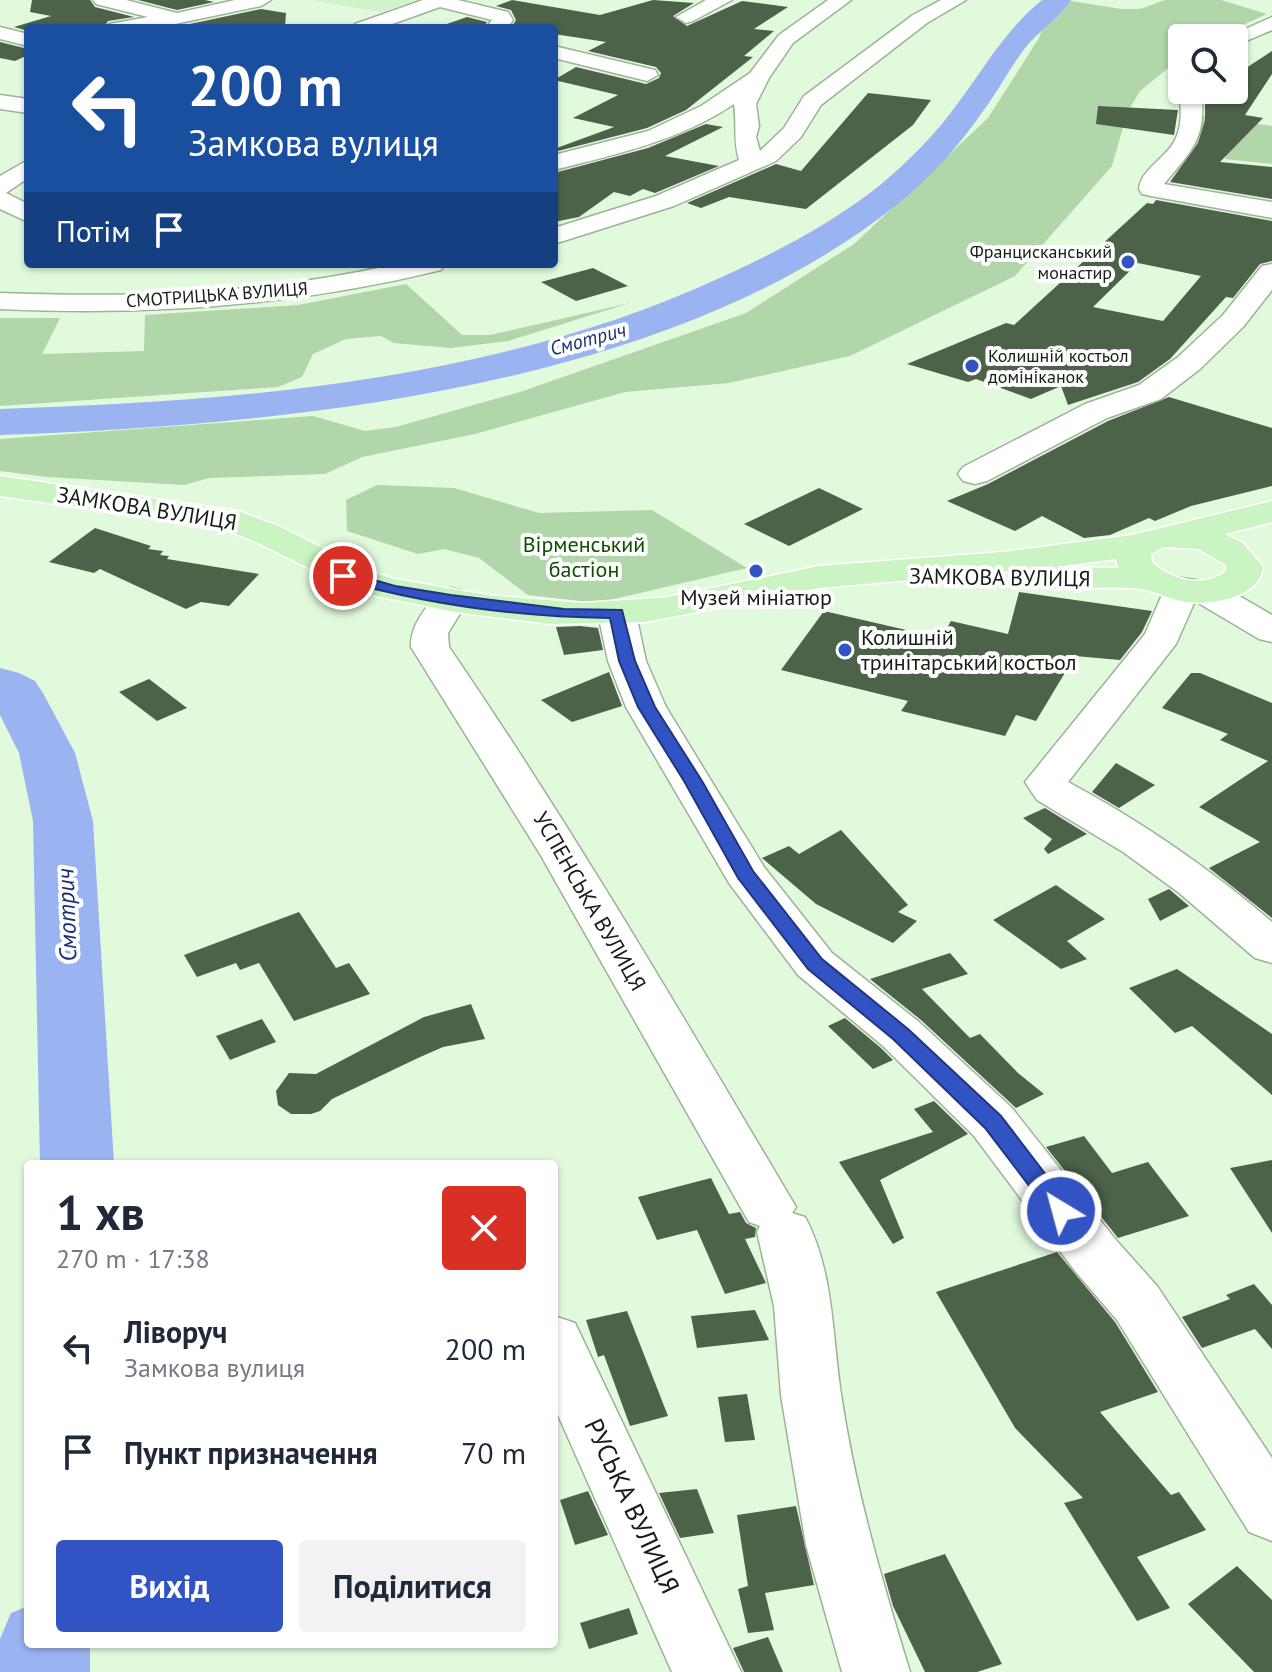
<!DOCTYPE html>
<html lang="uk">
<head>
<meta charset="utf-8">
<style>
	body { margin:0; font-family:"PT Sans",sans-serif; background:#f2f2f3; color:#1f2937; height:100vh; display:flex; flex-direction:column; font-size:30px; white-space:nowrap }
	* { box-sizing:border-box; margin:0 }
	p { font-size:26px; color:#747a83 }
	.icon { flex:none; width:44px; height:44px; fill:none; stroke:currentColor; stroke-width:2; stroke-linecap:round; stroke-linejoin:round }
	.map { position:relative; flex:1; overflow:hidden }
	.sheet { position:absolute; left:24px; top:1160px; width:534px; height:488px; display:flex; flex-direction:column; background:#fff; border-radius:8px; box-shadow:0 2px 6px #0004 }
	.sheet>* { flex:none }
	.hud { position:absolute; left:24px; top:24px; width:534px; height:244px; border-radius:8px; box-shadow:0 2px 6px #0004; background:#1a4fa0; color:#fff; overflow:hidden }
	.buttons { position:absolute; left:1168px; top:24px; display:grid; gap:16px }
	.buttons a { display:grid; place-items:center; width:80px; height:80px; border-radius:8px; background:#fff; box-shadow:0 2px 6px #0004; font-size:40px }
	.pin { position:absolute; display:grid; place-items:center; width:68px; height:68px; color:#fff; margin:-34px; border:4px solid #fff; border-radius:50%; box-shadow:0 2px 8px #0007 }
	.me { position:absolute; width:88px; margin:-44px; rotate:323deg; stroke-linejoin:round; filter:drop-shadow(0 0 6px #0008) }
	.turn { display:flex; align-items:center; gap:28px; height:168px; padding:0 32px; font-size:36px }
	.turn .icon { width:104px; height:104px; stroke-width:2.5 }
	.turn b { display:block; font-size:56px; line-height:68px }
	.then { display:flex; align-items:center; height:76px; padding:0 32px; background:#0003; gap:16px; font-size:30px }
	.round { display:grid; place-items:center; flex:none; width:84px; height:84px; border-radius:8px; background:#f2f2f3 }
	.summary { display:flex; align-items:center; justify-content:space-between; height:136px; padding:0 32px }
	h1 { font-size:48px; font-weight:700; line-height:60px }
	.cta { display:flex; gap:16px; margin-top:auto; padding:16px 32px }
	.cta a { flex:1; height:92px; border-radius:8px; background:#3253c4; color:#fff; font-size:32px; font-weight:700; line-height:92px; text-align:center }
	.cta a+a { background:#f2f2f3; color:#1f2937 }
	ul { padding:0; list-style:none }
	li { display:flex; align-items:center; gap:24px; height:104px; padding:0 32px }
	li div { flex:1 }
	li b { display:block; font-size:30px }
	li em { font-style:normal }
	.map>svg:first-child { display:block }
	.built { fill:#d2f1cd }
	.green { fill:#b1d6aa }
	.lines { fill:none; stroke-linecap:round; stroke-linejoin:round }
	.river { fill:#9ab4f1; fill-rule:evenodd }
	.building { fill:#4d6349; fill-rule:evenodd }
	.minor-casing { stroke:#9bb396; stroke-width:3 }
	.major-casing { stroke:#fff; stroke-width:3 }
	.minor { fill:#fff; fill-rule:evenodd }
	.major { fill:#caf4c2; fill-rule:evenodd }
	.route { fill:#3253c4; stroke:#20367f; stroke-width:2 }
	.poi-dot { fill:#3253c4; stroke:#fff; stroke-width:3 }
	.labels { text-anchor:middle; stroke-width:8; stroke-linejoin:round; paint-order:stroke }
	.far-poi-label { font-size:18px; fill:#151e13; stroke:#fff; text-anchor:end }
	.far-street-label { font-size:18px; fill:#151e13; stroke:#fff }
	.far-water-label { font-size:20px; font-style:italic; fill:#192e74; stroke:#fff }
	.street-label { font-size:22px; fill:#151e13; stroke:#fff }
	.park-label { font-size:22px; fill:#0d4e00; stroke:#fff }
	.poi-label { font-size:22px; fill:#151e13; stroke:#fff }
	.water-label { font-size:24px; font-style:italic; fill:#192e74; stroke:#fff }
	.near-street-label { font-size:26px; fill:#151e13; stroke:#fff }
</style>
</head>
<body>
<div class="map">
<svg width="1272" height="1672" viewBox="0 0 1272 1672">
	<rect width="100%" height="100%" fill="#e1fadc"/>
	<path class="built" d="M 311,0 L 418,0 L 380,12 Z"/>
	<path class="green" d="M 1065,0 L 1121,9 L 1140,9 L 1165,0 L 1221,0 L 1267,14 L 1214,38 L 1182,38 L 1182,57 L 1140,91 L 1127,113 L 1112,166 L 1015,276 L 850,356 L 729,383 L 625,392 L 475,434 L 362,457 L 325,474 L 209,478 L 184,485 L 47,477 L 0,471 L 0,439 L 313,416 L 365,431 L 396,427 L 520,392 L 746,313 L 854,244 L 988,118 L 1039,38 L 1048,14 Z
		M 1197,115 L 1272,126 L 1272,164 L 1225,159 L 1228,149 L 1193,145 Z
		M 406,284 L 462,335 L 490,335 L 630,303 L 508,341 L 451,348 L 394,343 L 381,336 L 346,339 L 313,354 L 302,377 L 278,387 L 0,406 L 0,318 L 60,318 L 42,354 L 144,351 L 145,315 L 298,305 Z
		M 377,485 L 454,488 L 539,513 L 652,510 L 747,568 L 597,603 L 528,595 L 479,558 L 444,549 L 418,554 L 347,531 L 346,500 Z"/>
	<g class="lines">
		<path class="river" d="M 1042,0 L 1071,0 C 1059,18 1039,31 1025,48 C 1009,69 997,93 981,114 C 958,147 930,178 899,203 C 669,389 286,425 0,435 L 0,409 C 244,401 497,381 722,277 C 777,252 832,223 879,186 C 908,162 936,134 958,103 C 985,67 1006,29 1042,0 Z
			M 0,668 L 19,673 L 35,681 L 43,693 L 75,753 L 93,821 L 114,1164 L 40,1164 L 33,821 L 19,753 L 0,715 Z
			M 28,1606 L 28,1644 L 90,1644 L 90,1672 L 0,1672 L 0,1639 L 11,1613 Z"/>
	</g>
	<path class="building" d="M 32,0 L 90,0 L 95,7 L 134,17 L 108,21 L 103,28 L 28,28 L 28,31 L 14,27 L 51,16 L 30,12 Z
		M 138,0 L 205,0 L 214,2 L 177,10 Z
		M 512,0 L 600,15 L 653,0 L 694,3 L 673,16 L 687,26 L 742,1 L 788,7 L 754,29 L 774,31 L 744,56 L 753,57 L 686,110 L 647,128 L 554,152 L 554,149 L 614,127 L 573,118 L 618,95 L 554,80 L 576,67 L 646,84 L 659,78 L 661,73 L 656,67 L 588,51 L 606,42 L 554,34 L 554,28 L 511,28 L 516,20 L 511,10 L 496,6 Z
		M 261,9 L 286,13 L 285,28 L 171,28 Z
		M 467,17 L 487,22 L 483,28 L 445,28 L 444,25 Z
		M 0,42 L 28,49 L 28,55 L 15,61 L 0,58 Z
		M 1272,51 L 1272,74 L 1245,115 L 1263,118 L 1220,162 L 1272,167 L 1272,199 L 1170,182 L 1198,143 L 1205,120 L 1205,100 L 1216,90 L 1234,90 L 1234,76 Z
		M 868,93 L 931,100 L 913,125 L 806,209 L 729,197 L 701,208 L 687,203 L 776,164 L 801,171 Z
		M 1098,106 L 1178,110 L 1174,135 L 1096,124 Z
		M 706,124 L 723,127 L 665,156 L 719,166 L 655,193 L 643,189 L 630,196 L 614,192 L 579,217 L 554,222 L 554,173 L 648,148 Z
		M 1156,200 L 1272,221 L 1272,261 L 1260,264 L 1233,298 L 1226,297 L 1170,359 L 1138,382 L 1068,405 L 1061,386 L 1031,399 L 976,379 L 968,382 L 907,364 L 1006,323 L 1014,325 L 1147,203 L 1153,204 ZM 1138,263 L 1201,276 L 1163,321 L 1093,307 Z
		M 593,268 L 628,286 L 576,301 L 541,282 Z
		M 1169,397 L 1272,428 L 1272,486 L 1191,506 L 1155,521 L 1149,518 L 1110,535 L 1084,538 L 1042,516 L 1015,531 L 947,501 L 988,484 L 1108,421 Z
		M 819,488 L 863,509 L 789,546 L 744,524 Z
		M 95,528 L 151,546 L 148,549 L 163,551 L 160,555 L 169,556 L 167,559 L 259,574 L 229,606 L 201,602 L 186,609 L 100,569 L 94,573 L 49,562 Z
		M 1019,592 L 1152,611 L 1142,632 L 1120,660 L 1075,656 L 1036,721 L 1016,715 L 1005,736 L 901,711 L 908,701 L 781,670 L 824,611 L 941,638 L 951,621 L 1008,634 Z
		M 580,626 L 598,628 L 603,650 L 564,655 L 556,627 Z
		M 609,672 L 622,706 L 572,722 L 541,700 Z
		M 1191,673 L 1200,673 L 1272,703 L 1272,918 L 1209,868 L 1260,842 L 1199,807 L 1268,761 L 1220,740 L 1228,734 L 1162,708 Z
		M 149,679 L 187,708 L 157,721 L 119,692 Z
		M 1116,763 L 1155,785 L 1119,808 L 1092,792 Z
		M 1045,808 L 1087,834 L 1048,854 L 1044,849 L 1052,839 L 1023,818 Z
		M 841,830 L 908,905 L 898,912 L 917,921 L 893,943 L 816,904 L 762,858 L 789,846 L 799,854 Z
		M 1056,885 L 1105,919 L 1067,941 L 1087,959 L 1061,969 L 993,920 Z
		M 1169,889 L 1189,906 L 1160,921 L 1148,899 Z
		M 299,912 L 336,968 L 349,963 L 370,994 L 294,1021 L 259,963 L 240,970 L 236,963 L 197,977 L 184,955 Z
		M 950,953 L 968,974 L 922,989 L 970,1038 L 980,1034 L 1018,1073 L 1044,1094 L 1016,1108 L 921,1020 L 870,979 Z
		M 1177,969 L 1272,1034 L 1272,1095 L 1192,1026 L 1175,1033 L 1129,988 Z
		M 471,1004 L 485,1039 L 443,1047 L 418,1058 L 332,1099 L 320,1111 L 311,1114 L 291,1114 L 278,1105 L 276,1091 L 289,1073 L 316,1074 L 424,1017 Z
		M 845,1018 L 881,1048 L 893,1060 L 873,1069 L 828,1026 Z
		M 262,1019 L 276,1042 L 230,1060 L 216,1036 Z
		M 934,1101 L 968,1134 L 880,1180 L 904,1238 L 893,1244 L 839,1162 L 933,1132 L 914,1109 Z
		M 1084,1136 L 1112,1173 L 1148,1162 L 1189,1216 L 1118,1238 L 1046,1147 Z
		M 1272,1160 L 1272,1233 L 1230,1168 Z
		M 711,1178 L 729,1214 L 740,1212 L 746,1223 L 756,1228 L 755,1237 L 745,1239 L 766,1283 L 725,1294 L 697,1230 L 657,1240 L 638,1197 Z
		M 1057,1252 L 1115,1322 L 1158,1392 L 1100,1412 L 1171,1495 L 1179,1492 L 1206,1530 L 1137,1557 L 1170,1608 L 1137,1621 L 1064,1503 L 1083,1498 L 1015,1428 L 936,1292 Z
		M 1254,1284 L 1272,1305 L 1272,1349 L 1255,1329 L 1202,1348 L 1182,1317 L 1230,1299 L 1226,1295 Z
		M 755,1310 L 769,1340 L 697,1348 L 691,1316 Z
		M 627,1311 L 668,1416 L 630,1426 L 604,1355 L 598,1357 L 586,1320 Z
		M 747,1394 L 755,1440 L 725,1442 L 718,1397 Z
		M 697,1489 L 714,1533 L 680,1538 L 659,1493 Z
		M 588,1491 L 608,1535 L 575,1545 L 560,1500 Z
		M 796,1506 L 814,1585 L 765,1593 L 774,1630 L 748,1633 L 738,1589 L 748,1586 L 737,1515 Z
		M 945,1554 L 1002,1664 L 977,1672 L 925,1672 L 893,1606 L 884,1574 Z
		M 1237,1566 L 1272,1600 L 1272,1672 L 1254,1672 L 1188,1604 Z
		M 629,1608 L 638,1634 L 589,1649 L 580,1623 Z
		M 768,1637 L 783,1672 L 744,1672 L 733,1648 Z"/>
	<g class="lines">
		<g class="minor-casing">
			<path id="minor" d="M 93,0 L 126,0 L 177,13 L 235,0 L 271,0 L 261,6 L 156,28 L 106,28 L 109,24 L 148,17 L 96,4 Z
				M 423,0 L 458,0 L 508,12 L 513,20 L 507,28 L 486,28 L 492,20 L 440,7 L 381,28 L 352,28 L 355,24 Z
				M 706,0 L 732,0 L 693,21 L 686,23 L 676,17 Z
				M 828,0 L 851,0 L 793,43 L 769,78 L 756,104 L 759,126 L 756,137 L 760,151 L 784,128 L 804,96 L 913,15 L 941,0 L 966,0 L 927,23 L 821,105 L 801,137 L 776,161 L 674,206 L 554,244 L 554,228 L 656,196 L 739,160 C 733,138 737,126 734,104 C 679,141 617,154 554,170 L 554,155 L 648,131 L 701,106 L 750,73 L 779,35 Z
				M 1272,17 L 1272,30 L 1234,46 L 1234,38 L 1225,38 Z
				M 0,27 L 28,34 L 28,46 L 0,39 Z
				M 554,46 L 655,70 L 658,75 L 647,81 L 554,58 Z
				M 1182,86 L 1182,90 L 1201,90 C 1207,137 1193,150 1164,184 L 1272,202 L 1272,218 L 1151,196 L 1142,194 L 1139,189 C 1140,171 1165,158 1174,142 C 1183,126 1181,108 1179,90 Z
				M 0,95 L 28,99 L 28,113 L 0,109 Z
				M 28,160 L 28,178 L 6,193 L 28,204 L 28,222 L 0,209 L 0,176 Z
				M 396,264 L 445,264 L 441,270 C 295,306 149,316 0,309 L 0,293 C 133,298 266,294 396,264 Z
				M 1272,264 L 1272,290 L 1243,327 L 1200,369 L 1161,399 L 1107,418 L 987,481 L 975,484 L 963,481 L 958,474 L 963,467 L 1085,404 L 1139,385 L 1178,357 L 1223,315 L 1262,266 Z
				M 1181,578 L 1217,583 L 1272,615 L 1272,642 L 1259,639 L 1195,601 L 1176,644 L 1068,782 C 1141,821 1209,868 1272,922 L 1272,963 L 1255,958 L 1178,892 L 1123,852 L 1037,800 L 1025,782 L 1145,634 L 1168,581 Z
				M 451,588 L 464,591 L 469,599 L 448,633 L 449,647 C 570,824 678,1008 787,1192 L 796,1207 L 792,1213 L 805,1217 C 834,1271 832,1335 841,1394 C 855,1489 882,1581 910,1672 L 842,1672 L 806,1545 L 781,1395 L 774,1306 L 757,1232 L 760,1226 L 749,1222 L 540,854 L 411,647 C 410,625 426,609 438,591 Z
				M 617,603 L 630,606 L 636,614 L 646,661 L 666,707 L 764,867 L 832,953 L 919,1022 L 1012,1108 L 1115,1239 L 1157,1286 L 1272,1458 L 1272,1541 L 1249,1532 L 1117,1320 L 1075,1271 L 974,1136 L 883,1046 L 798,975 L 729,883 L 626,707 L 608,661 L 598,614 L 604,606 Z
				M 554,1316 L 575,1323 L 741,1672 L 672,1672 L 554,1406 Z"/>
		</g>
		<g class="major-casing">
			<path id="major" d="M 0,476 L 238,511 L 281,527 L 362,568 L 394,579 L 487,595 L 583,603 L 668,597 L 819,566 L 1002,552 L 1132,535 L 1272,501 L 1272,522 L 1225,534 L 1243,543 L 1263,567 C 1260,598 1212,605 1186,602 C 1172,600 1159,593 1145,590 C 1118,585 1080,589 1052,589 L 1039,586 L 1034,578 L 1039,570 L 1047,568 L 819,588 L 646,622 L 551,624 L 455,612 L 357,592 L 256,542 L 221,528 L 0,496 ZM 1164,547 L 1198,549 L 1226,565 L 1226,571 C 1204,589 1171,580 1152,562 L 1151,554 ZM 1116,559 L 1118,568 L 1056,567 Z"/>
		</g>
		<use href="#minor" class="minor"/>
		<use href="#major" class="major"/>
	</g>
	<path class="route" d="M 343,571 L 395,586 L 451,595 L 564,609 L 622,610 L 635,661 L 655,707 L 702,781 L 753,871 L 822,959 L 908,1029 L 1001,1116 L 1069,1205 L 1072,1211 L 1069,1217 L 1061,1220 L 1053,1217 L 985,1128 L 893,1039 L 808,969 L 738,878 L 684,781 L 638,707 L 619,661 L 610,618 C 519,617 425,604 337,579 L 337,573 Z"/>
	<g class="poi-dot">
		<circle cx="1128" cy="262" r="8"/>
		<circle cx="972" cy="366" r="8"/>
		<circle cx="756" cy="571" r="8"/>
		<circle cx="845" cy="650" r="8"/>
	</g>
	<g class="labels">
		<g class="far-poi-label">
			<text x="1112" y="258">Францисканський<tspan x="1112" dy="21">монастир</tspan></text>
			<text x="988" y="362" text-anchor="start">Колишній костьол<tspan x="988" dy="21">домініканок</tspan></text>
		</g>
		<g class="far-street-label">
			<text transform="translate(217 295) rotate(-4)" y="6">СМОТРИЦЬКА ВУЛИЦЯ</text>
		</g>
		<g class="far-water-label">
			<text transform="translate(588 339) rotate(-15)" y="7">Смотрич</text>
		</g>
		<g class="street-label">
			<text transform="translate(147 508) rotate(9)" y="8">ЗАМКОВА ВУЛИЦЯ</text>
			<text transform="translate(1000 577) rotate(1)" y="8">ЗАМКОВА ВУЛИЦЯ</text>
			<text transform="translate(590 901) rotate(60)" y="8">УСПЕНСЬКА ВУЛИЦЯ</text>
		</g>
		<g class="park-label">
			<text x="584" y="552">Вірменський<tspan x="584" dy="25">бастіон</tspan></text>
		</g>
		<g class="poi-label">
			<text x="756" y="605">Музей мініатюр</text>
			<text x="861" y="645" text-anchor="start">Колишній<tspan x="861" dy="25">тринітарський костьол</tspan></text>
		</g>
		<g class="water-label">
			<text transform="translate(67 915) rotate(-92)" y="8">Смотрич</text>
		</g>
		<g class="near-street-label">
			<text transform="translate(632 1506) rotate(65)" y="9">РУСЬКА ВУЛИЦЯ</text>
		</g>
	</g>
</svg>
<div class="buttons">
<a><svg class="icon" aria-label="search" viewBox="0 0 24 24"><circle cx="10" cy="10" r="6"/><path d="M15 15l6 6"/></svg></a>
</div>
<div class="pin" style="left:343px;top:576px;background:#d93025"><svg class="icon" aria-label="arrive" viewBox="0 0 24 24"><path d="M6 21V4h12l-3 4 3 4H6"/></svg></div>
<svg class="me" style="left:1061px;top:1211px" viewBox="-20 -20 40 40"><circle r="17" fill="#3253c4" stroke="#fff" stroke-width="3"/><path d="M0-11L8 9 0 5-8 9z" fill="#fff"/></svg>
<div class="hud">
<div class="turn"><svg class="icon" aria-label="left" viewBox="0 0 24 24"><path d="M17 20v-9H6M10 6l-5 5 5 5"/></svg><div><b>200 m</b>Замкова вулиця</div></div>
<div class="then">Потім<svg class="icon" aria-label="arrive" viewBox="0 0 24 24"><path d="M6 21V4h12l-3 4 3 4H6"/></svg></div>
</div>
<section class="sheet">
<div class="summary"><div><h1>1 хв</h1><p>270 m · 17:38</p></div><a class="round" style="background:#d93025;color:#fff"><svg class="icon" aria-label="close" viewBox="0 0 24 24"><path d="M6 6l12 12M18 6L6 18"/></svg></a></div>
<ul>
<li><svg class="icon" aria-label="left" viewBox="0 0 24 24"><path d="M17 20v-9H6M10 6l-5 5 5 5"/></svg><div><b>Ліворуч</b><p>Замкова вулиця</p></div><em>200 m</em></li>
<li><svg class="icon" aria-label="arrive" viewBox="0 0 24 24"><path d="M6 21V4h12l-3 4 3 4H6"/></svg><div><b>Пункт призначення</b></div><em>70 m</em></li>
</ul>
<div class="cta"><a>Вихід</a><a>Поділитися</a></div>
</section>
</div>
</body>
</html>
